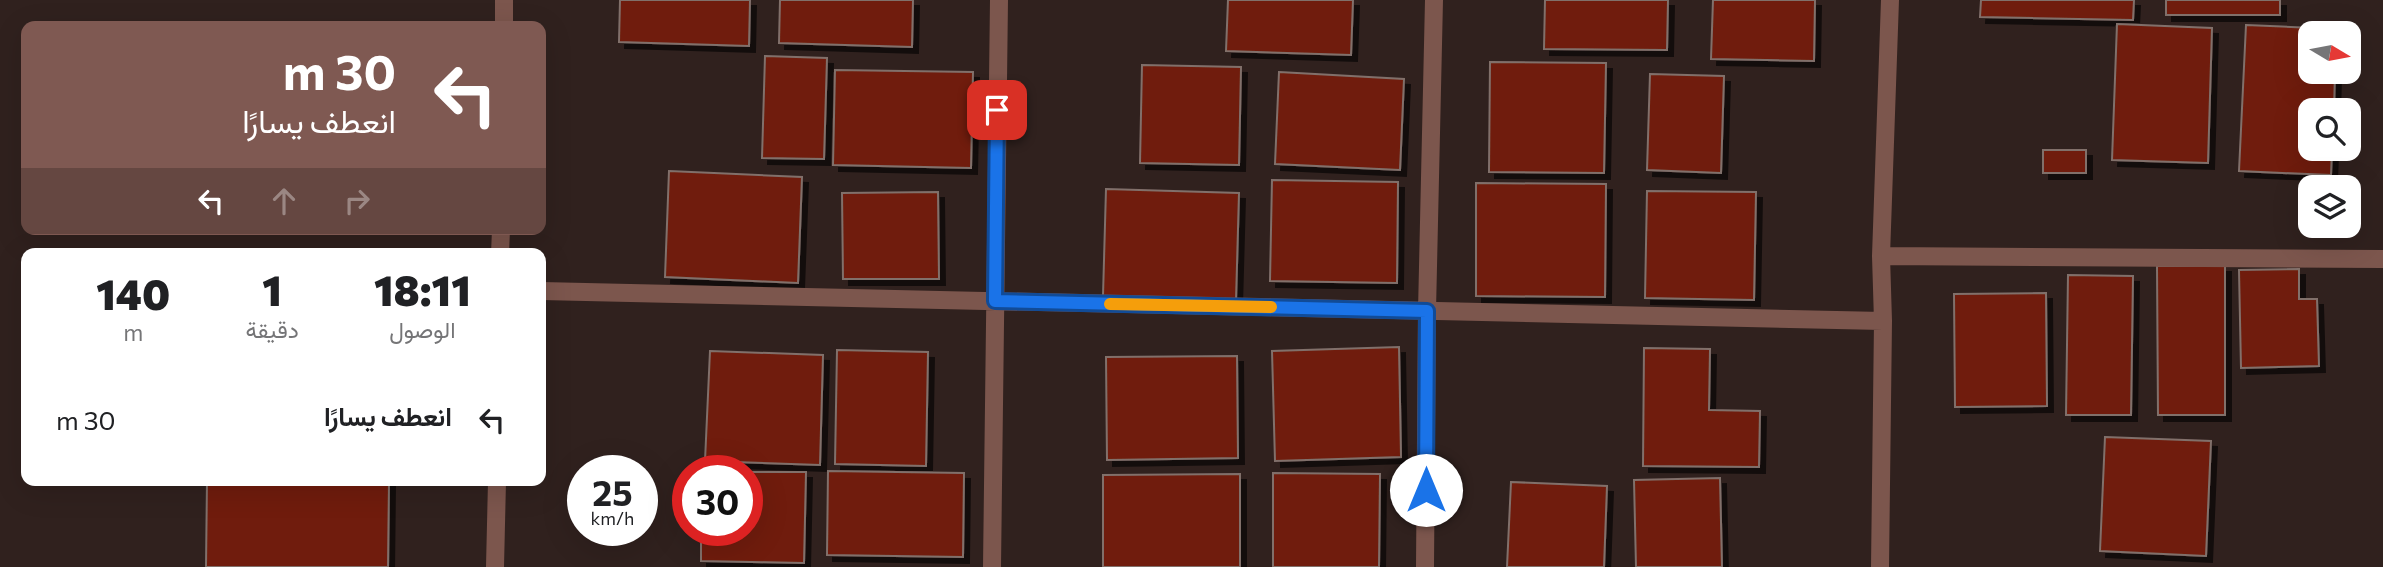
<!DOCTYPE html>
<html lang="ar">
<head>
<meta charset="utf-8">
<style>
	body { margin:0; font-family:Commissioner,Vazirmatn,sans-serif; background:#f2f2f2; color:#202124; direction:rtl; height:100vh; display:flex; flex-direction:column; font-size:26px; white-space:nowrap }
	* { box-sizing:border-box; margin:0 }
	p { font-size:23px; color:#757577 }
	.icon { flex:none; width:38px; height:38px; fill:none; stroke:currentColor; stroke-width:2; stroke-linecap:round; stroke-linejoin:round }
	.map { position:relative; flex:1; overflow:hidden; direction:ltr }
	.sheet { position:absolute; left:21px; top:248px; width:525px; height:238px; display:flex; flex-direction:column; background:#fff; border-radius:14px; box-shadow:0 7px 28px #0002; direction:rtl }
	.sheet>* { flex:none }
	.banner { position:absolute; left:21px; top:21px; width:525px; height:214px; border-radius:14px; box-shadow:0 7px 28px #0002; direction:rtl; background:#7f5952; color:#fff; overflow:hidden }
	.needle { width:46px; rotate:100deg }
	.controls { position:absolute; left:2298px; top:21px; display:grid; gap:14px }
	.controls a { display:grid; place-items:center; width:63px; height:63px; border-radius:14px; background:#fff; box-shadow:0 7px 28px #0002; font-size:35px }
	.speed { position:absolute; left:567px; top:455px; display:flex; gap:14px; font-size:35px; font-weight:700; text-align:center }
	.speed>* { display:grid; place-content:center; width:91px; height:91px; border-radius:50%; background:#fff; box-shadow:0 7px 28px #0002; line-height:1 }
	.speed small { font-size:18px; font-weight:400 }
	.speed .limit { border:10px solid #d22; background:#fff; color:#111 }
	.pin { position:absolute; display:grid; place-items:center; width:60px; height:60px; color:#fff; margin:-30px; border-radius:14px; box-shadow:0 4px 10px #0006 }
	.me { position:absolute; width:77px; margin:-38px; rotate:0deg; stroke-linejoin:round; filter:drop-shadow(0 0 5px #0008) }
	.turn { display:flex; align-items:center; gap:24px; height:147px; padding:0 35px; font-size:32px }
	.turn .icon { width:91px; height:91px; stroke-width:2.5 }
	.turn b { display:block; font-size:49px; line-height:60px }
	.lanes { display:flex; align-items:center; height:66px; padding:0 35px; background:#0003; justify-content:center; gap:35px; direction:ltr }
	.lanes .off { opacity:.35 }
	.eta { display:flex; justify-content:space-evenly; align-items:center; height:119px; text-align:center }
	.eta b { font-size:42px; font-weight:800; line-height:49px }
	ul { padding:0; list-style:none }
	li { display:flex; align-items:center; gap:21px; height:105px; padding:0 35px }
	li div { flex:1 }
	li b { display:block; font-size:26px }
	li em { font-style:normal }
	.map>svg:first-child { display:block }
	.building { fill:#6f1d0b; stroke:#816f6b; stroke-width:2; filter:url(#shadow) }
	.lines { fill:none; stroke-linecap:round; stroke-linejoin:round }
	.minor { stroke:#7c564d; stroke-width:18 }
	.route-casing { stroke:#114b97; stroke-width:18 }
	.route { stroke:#1a73e8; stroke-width:12 }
	.slow { stroke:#f59e0b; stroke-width:12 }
</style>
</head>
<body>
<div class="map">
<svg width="2383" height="567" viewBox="0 0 2383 567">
	<defs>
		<filter id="shadow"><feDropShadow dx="6" dy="6" stdDeviation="0" flood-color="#0009"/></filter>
	</defs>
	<rect width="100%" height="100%" fill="#30211e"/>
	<path class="building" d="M 620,0 L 750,0 L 749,46 L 619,42 Z
		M 780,0 L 913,0 L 912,47 L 779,43 Z
		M 1228,0 L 1353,0 L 1351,55 L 1226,51 Z
		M 1545,0 L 1668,0 L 1667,50 L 1544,49 Z
		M 1713,0 L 1815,0 L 1814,61 L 1711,59 Z
		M 1981,0 L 2134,0 L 2133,20 L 1980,17 Z
		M 2166,0 L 2280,0 L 2280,15 L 2166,15 Z
		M 2117,24 L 2212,28 L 2208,163 L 2112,160 Z
		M 2246,25 L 2337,29 L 2337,33 L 2310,33 L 2310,72 L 2335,72 L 2334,110 L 2310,110 L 2310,149 L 2332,149 L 2331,175 L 2239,171 Z
		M 765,56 L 827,58 L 824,159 L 762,158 Z
		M 1490,62 L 1606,63 L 1604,173 L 1489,172 Z
		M 1142,65 L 1241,67 L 1239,165 L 1140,163 Z
		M 835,70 L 973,72 L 971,168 L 833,165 Z
		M 1279,72 L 1404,79 L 1400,170 L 1275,164 Z
		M 1650,74 L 1724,76 L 1721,173 L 1647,170 Z
		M 2043,150 L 2086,150 L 2086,173 L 2043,173 Z
		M 669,171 L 802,177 L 798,283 L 665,277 Z
		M 1272,180 L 1398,182 L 1397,283 L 1270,281 Z
		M 1476,183 L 1606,184 L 1605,297 L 1476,296 Z
		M 1106,189 L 1239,193 L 1236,300 L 1103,296 Z
		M 1647,191 L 1756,192 L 1754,300 L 1645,298 Z
		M 938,192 L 939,279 L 843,279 L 842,193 Z
		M 2157,266 L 2225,266 L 2225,415 L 2158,415 Z
		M 2299,269 L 2299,299 L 2317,299 L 2319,366 L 2241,368 L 2239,270 Z
		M 2068,275 L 2133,276 L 2131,415 L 2066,415 Z
		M 2046,293 L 2047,406 L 1955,407 L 1954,294 Z
		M 1399,347 L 1401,457 L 1275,461 L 1272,351 Z
		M 1644,348 L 1710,349 L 1709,410 L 1760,411 L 1759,467 L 1643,466 Z
		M 837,350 L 928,352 L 926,466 L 835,464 Z
		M 710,351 L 823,355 L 820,465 L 705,461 Z
		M 1237,356 L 1238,458 L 1107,460 L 1106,357 Z
		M 2105,437 L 2211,441 L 2206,556 L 2100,551 Z
		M 828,471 L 964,473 L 963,557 L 827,555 Z
		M 747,472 L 806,472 L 804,563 L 701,561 L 701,530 L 747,530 Z
		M 1273,473 L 1380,474 L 1379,567 L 1273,567 Z
		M 1240,474 L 1240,567 L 1103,567 L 1103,475 Z
		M 1720,478 L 1722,567 L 1636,567 L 1634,480 Z
		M 207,481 L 389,481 L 388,567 L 206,567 Z
		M 1511,482 L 1607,486 L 1604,567 L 1507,567 Z"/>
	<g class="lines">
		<path class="minor" d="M 504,26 L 504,0
			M 500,254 L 501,229
			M 1881,256 L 2383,259
			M 541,291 L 1883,321
			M 495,567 L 497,481
			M 992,567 L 999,0
			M 1425,567 L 1427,311 L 1434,0
			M 1880,567 L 1883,321 L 1881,256 L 1890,0"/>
	</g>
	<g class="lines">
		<g class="route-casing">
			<path id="route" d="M 997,110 L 995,301 L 1427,311 L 1426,490"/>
		</g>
		<use href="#route" class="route"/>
		<path class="slow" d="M 1110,304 L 1271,307"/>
	</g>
</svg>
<div class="controls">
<a><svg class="needle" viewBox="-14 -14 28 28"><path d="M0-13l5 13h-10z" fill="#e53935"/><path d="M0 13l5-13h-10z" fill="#757577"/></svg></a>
<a><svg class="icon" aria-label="search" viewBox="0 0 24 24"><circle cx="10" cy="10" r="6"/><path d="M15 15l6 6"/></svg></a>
<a><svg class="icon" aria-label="layers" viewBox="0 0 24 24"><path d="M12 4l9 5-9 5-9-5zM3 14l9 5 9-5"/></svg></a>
</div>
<div class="speed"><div>25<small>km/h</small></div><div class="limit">30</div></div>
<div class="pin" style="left:997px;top:110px;background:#d93025"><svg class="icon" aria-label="arrive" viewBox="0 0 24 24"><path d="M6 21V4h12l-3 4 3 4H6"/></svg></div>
<svg class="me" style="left:1426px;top:490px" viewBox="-20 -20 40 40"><circle r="19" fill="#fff"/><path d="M0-13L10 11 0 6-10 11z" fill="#1a73e8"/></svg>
<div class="banner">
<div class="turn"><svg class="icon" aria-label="left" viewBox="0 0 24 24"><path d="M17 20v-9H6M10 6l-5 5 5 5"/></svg><div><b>30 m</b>انعطف يسارًا</div></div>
<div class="lanes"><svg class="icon" aria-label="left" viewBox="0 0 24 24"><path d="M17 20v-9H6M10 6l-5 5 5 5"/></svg><svg class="icon off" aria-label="ahead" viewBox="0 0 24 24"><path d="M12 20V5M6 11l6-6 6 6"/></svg><svg class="icon off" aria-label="right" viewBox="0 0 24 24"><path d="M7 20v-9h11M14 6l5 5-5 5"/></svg></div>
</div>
<section class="sheet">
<div class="eta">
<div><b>18:11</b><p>الوصول</p></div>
<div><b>1</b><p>دقيقة</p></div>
<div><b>140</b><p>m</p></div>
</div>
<ul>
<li><svg class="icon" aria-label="left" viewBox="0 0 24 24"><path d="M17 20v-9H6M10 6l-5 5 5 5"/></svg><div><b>انعطف يسارًا</b></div><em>30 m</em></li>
</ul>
</section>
</div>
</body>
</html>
